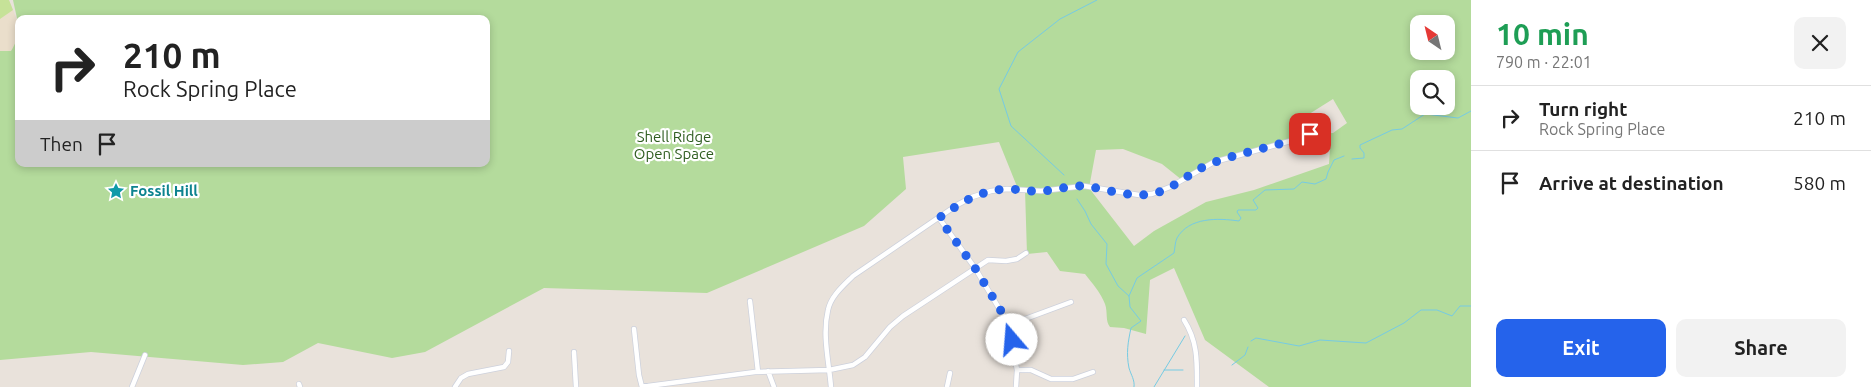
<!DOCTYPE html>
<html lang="en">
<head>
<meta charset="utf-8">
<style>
	body { margin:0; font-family:Ubuntu,sans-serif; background:#f2f2f2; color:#222; height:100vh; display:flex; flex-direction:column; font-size:19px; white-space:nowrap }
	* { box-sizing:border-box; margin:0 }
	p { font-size:16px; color:#767676 }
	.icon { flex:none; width:28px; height:28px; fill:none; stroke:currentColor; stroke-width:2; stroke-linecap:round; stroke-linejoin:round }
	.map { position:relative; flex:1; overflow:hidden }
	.drawer { display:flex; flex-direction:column; background:#fff; width:400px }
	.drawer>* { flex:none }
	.banner { position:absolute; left:15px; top:15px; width:475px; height:152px; border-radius:10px; box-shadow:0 2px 8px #0003; background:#fff; color:#222; overflow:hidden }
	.needle { width:32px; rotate:325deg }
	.buttons { position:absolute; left:1410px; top:15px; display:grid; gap:10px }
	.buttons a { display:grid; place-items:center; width:45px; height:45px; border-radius:10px; background:#fff; box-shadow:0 2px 8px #0003; font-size:25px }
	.pin { position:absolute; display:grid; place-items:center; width:42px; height:42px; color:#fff; margin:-21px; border-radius:10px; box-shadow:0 2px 8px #0006 }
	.me { position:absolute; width:55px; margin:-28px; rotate:342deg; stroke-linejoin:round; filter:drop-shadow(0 0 4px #0008) }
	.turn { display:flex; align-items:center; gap:18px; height:105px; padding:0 25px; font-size:22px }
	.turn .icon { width:65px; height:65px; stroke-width:2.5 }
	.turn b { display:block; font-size:35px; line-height:42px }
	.then { display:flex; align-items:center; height:48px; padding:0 25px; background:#0003; gap:10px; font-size:19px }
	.round { display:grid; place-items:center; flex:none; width:52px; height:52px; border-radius:10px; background:#f2f2f2 }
	.overview { display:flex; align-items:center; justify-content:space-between; height:85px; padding:0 25px }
	h1 { font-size:30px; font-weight:600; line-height:38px; color:#1e9e55 }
	.cta { display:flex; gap:10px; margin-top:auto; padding:10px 25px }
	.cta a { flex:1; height:58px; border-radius:10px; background:#2563eb; color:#fff; font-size:20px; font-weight:600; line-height:58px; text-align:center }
	.cta a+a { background:#f2f2f2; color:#222 }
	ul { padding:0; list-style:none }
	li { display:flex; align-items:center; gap:15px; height:65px; padding:0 25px; border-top:1px solid #e0e0e0 }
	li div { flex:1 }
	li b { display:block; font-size:19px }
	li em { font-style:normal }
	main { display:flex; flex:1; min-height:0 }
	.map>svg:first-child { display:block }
	.education { fill:#eadecb }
	.green { fill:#b4db9c; fill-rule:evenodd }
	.pitch { fill:#c6e298 }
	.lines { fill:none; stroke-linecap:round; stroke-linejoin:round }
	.stream { stroke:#76cbe3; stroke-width:1 }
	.street-casing { stroke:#cdd1dc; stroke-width:6 }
	.secondary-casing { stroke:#cdd1dc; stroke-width:8 }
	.street { stroke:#fff; stroke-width:4.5 }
	.secondary { stroke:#fff; stroke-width:6 }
	.route { stroke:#2563eb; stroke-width:9; stroke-dasharray:0 16.2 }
	.labels { text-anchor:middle; stroke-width:4.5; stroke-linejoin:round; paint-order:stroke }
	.park-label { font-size:15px; fill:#2f5d20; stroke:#fff }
	.culture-label { font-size:15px; font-weight:bold; fill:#0d838f; stroke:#fff; text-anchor:start }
</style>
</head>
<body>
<main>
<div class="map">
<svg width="1471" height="387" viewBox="0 0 1471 387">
	<rect width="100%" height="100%" fill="#e9e2db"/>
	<path class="education" d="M 0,0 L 9,0 L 17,20 L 18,41 L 11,51 L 0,51 Z"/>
	<path class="green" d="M 13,0 L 1471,0 L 1471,387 L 1269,387 L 1205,340 L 1174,268 L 1150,280 L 1146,334 L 1124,328 L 1110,327 C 1105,321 1108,312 1105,304 C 1101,293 1092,283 1085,274 L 1060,271 L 1047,252 L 1027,254 L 1025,190 L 1018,189 L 999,142 L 903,157 L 906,189 L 864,226 L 707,293 L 544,288 L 425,352 L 392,358 L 318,343 L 283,362 L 243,365 L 91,352 L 0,360 L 0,51 L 11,51 C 23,32 17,20 13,0 ZM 19,19 L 486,19 L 486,164 L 19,164 ZM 1419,24 L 1446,24 L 1446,51 L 1419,51 ZM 1419,79 L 1446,79 L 1446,106 L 1419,106 ZM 1333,99 L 1347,123 L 1333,133 L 1310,134 L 1330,148 L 1329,164 L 1254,190 L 1206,202 L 1154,231 L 1134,246 L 1089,188 L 1096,150 L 1123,149 L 1162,164 L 1182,180 L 1214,162 L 1310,134 L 1306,116 Z"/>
	<path class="pitch" d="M 0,0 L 9,0 L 13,10 L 0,19 Z"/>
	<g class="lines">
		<path class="stream" d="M 1352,159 L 1364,158 L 1364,153 L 1360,148 L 1360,145 L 1392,130 L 1402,129 L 1425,114 L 1458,118 L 1471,111
			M 1064,175 L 1011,126 L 999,89 L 1018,52 L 1060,19 L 1097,0
			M 1077,199 L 1085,211 L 1091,224 L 1107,244 L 1106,264 L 1118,286 L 1129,296 L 1130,307 L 1141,321 L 1131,328 C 1128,342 1126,353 1129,368 C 1131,375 1135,380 1134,387
			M 1129,296 L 1137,278 L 1174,253 C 1175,248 1175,242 1177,238 C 1189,217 1218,218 1239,221 L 1241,218 L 1237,212 L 1238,210 L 1256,210 L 1258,208 L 1253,200 L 1265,190 L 1294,189 L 1302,182 L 1315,184 L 1326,179 L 1328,172 L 1334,160 L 1344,156
			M 1251,341 L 1256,338 L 1299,346 L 1320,340 L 1366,343 L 1404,323 L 1421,310 L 1437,310 L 1452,316 L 1460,306 L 1471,306
			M 1232,365 L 1245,355 L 1248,347
			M 1164,370 L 1183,370
			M 1154,387 L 1185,336"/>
		<g class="street-casing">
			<path id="street" d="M 939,218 L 975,268 L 1009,325 L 1017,370 L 1016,387
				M 750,301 L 758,372
				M 1184,320 C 1198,342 1197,362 1197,387
				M 1009,325 L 1071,302
				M 634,329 L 639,375 L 642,387
				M 574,352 L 576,387
				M 1017,370 L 1031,370 L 1051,379 L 1073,379 L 1093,372
				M 768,371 L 774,387
				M 299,384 L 300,387
				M 648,386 L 755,372 L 829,370 L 853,365 L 865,357 L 890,327 L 903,316 L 988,260 L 1006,261 L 1017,259 L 1026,253
				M 132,387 L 145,355
				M 455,387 L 461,378 L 468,374 L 504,367 L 508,362 L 509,351
				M 831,387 C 829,362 822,335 828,310 C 831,296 843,286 853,276 L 957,205 L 972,197 L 991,191 L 1007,189 L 1041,191 L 1084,186 L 1139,195 L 1152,194 L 1170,187 L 1214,162 L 1294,140 L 1310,134
				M 947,387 L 950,373"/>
		</g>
		<g class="secondary-casing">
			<path id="secondary" d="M 644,387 L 648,387"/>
		</g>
		<use href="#street" class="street"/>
		<use href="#secondary" class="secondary"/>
	</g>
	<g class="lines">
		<path class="route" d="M 1012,340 L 1009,324 L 975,268 L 939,218 C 960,203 980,190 1007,189 C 1019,189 1030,192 1041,191 C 1055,191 1069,185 1083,186 C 1105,188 1128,198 1151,194 C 1175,190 1192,169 1215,162 C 1246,151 1279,146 1310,134"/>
	</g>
	<defs>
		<g id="sight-bare" transform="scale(1.35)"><path d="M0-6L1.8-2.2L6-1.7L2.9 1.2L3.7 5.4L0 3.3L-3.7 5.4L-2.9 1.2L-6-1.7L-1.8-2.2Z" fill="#0f9aa8" stroke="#fff" stroke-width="2.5" paint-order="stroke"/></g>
	</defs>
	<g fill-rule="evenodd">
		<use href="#sight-bare" x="116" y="191"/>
	</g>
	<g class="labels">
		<g class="park-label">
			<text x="674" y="142">Shell Ridge<tspan x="674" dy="17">Open Space</tspan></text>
		</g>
		<g class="culture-label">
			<text x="130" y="196">Fossil Hill</text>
		</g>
	</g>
</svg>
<div class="buttons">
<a><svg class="needle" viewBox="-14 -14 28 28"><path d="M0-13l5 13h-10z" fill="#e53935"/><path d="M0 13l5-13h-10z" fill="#767676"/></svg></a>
<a><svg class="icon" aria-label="search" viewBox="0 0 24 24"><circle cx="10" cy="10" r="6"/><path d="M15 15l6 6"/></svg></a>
</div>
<div class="pin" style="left:1310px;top:134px;background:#d93025"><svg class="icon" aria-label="arrive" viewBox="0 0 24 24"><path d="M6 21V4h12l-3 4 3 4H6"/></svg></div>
<svg class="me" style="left:1012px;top:340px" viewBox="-20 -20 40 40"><circle r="19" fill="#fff"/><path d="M0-13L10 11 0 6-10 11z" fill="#2563eb"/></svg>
<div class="banner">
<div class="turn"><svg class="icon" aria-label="right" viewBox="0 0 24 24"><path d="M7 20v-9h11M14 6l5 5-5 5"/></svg><div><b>210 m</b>Rock Spring Place</div></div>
<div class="then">Then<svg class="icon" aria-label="arrive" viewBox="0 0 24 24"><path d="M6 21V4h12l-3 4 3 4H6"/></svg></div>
</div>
</div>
<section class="drawer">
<div class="overview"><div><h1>10 min</h1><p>790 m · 22:01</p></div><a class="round"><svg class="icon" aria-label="close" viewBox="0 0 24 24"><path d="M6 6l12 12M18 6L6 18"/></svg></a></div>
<ul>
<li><svg class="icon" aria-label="right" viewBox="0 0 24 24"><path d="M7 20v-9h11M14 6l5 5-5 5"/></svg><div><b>Turn right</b><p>Rock Spring Place</p></div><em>210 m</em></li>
<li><svg class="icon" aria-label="arrive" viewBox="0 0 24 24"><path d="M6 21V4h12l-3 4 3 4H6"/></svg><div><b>Arrive at destination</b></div><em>580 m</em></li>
</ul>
<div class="cta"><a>Exit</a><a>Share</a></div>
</section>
</main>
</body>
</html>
